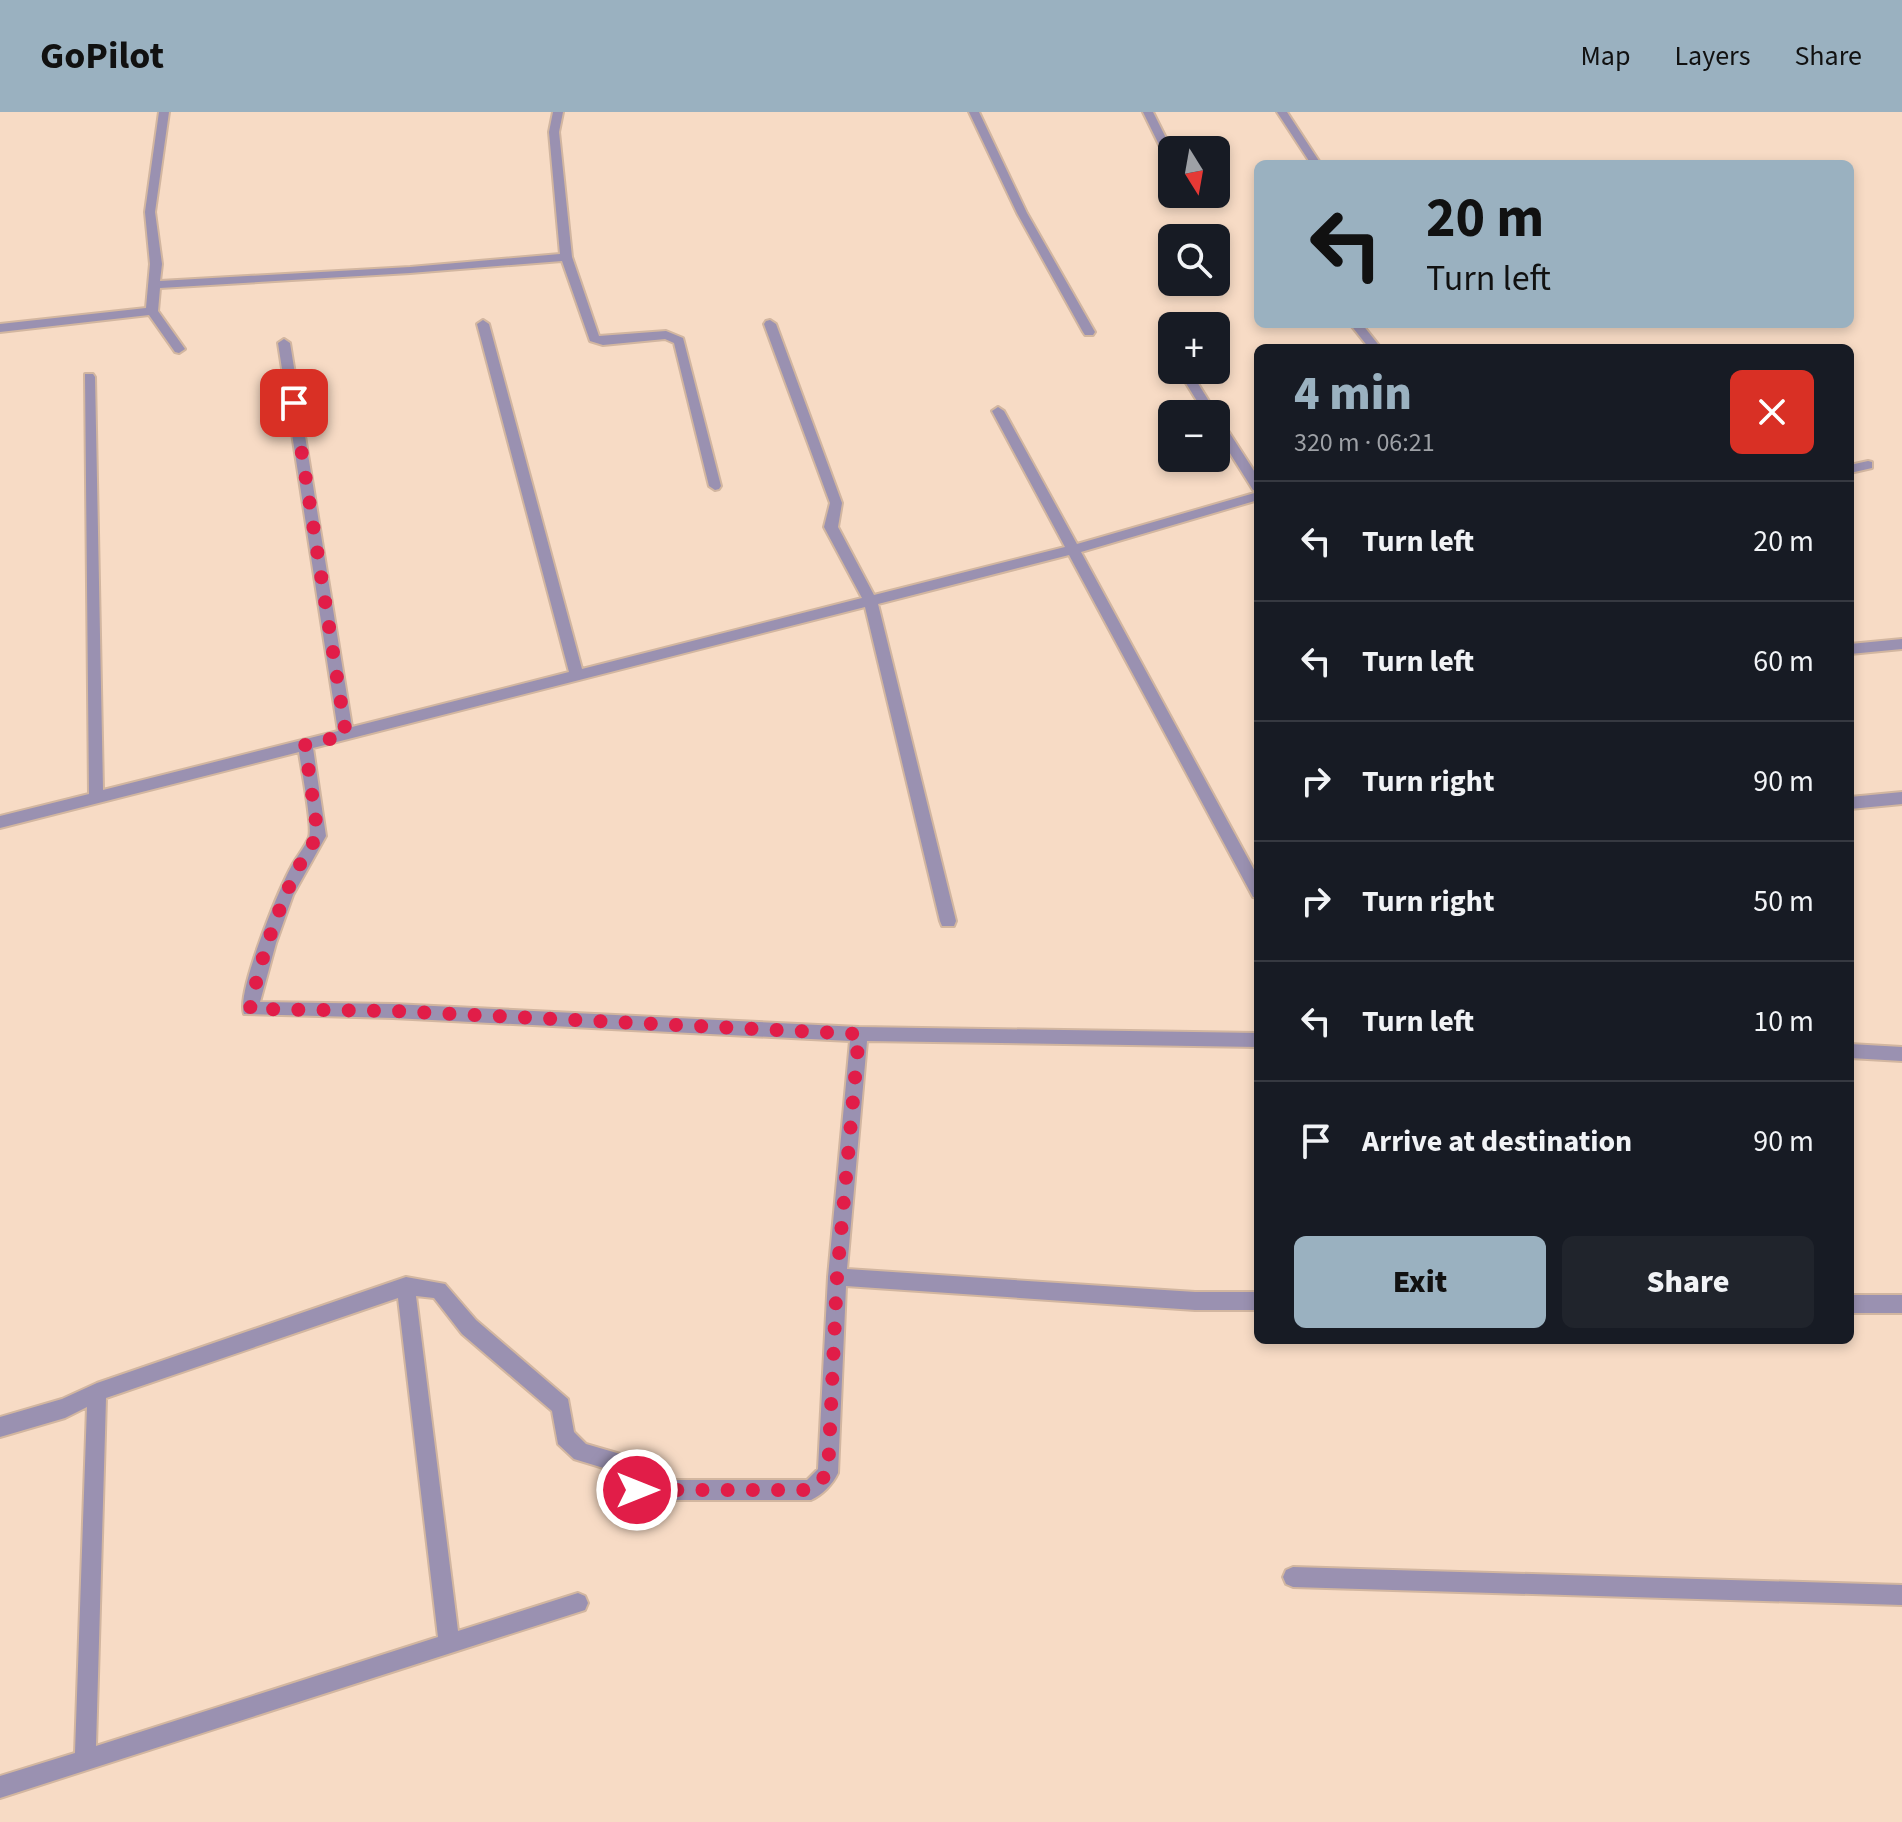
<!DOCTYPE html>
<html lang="en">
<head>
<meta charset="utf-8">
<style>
	body { margin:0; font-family:"Source Sans 3",sans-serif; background:#20242c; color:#f1f3f6; height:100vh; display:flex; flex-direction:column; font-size:30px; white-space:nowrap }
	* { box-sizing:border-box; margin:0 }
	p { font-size:26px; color:#9ea1a6 }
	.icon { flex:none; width:44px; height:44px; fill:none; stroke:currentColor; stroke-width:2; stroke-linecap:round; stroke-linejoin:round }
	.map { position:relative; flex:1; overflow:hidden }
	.panel { position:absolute; left:1254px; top:232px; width:600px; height:1000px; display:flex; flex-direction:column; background:#171b24; border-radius:12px; box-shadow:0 4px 12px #0003 }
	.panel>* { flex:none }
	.banner { position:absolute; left:1254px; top:48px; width:600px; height:168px; border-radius:12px; box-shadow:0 4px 12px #0003; background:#9ab1c0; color:#111; overflow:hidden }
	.needle { width:52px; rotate:169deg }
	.tools { position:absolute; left:1158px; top:24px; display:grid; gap:16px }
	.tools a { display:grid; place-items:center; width:72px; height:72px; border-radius:12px; background:#171b24; box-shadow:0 4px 12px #0003; font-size:40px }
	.pin { position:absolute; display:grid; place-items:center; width:68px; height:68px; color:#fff; margin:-34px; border-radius:16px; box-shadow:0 4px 12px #0006 }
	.me { position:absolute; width:88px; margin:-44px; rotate:90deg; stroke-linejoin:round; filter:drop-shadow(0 0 6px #0008) }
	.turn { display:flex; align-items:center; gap:28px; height:168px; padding:0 40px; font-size:36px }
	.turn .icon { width:104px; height:104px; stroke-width:2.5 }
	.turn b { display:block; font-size:56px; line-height:68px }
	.round { display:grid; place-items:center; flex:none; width:84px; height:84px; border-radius:12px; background:#20242c }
	.summary { display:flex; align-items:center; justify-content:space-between; height:136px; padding:0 40px }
	h1 { font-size:48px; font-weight:800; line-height:60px; color:#9ab1c0 }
	.button { display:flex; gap:16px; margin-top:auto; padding:16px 40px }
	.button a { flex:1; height:92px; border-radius:12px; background:#9ab1c0; color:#111; font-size:32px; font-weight:800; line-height:92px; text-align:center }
	.button a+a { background:#20242c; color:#f1f3f6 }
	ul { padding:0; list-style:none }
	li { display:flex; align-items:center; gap:24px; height:120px; padding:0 40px; border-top:2px solid #363941 }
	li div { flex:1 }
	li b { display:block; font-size:30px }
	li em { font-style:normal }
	header { display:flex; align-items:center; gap:48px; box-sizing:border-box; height:112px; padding:0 40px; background:#9ab1c0; color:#111 }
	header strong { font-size:38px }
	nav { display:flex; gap:44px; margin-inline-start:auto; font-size:28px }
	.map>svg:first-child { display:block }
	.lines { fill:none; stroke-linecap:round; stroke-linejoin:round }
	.street-casing { stroke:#d2b6a0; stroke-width:4 }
	.street { fill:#9a91b1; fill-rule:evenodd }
	.route { stroke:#e11d48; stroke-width:14; stroke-dasharray:0 25.2 }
</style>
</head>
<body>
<header>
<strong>GoPilot</strong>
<nav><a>Map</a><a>Layers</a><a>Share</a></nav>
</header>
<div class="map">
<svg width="1902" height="1710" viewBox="0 0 1902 1710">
	<rect width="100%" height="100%" fill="#f7dbc5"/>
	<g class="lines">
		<g class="street-casing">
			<path id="street" d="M 159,0 L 169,0 L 155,100 L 162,152 L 160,169 L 410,155 L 560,142 L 549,20 L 553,0 L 563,0 L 559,20 L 572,145 L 599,224 L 666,219 L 683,226 L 721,374 L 719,377 L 715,378 L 709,374 L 674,231 L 665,227 L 603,233 L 590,229 L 562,149 L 410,161 L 160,176 L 158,199 L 185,237 L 179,241 L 175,240 L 149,203 L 0,220 L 0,212 L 146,196 L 150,152 L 145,100 Z
				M 969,0 L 979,0 L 1027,101 L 1095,220 L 1093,223 L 1085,223 L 1083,220 L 1017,101 Z
				M 1143,0 L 1153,0 L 1172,38 L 1172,52 L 1167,49 Z
				M 1277,0 L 1287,0 L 1321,52 L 1311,52 Z
				M 1183,82 L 1193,82 L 1196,87 L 1187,89 Z
				M 483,208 L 489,212 L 582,557 L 862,486 L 824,415 L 830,391 L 764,212 L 766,209 L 770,208 L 776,212 L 842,391 L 838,415 L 874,483 L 1065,435 L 992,299 L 998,295 L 1004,299 L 1077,432 L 1258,380 L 1258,388 L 1081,440 L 1258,765 L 1258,786 L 1253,785 L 1069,443 L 878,492 L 956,809 L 954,814 L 942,814 L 940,809 L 865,495 L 313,636 L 326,724 L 293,783 L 276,831 L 260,890 L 393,892 L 859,915 L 1258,921 L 1258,935 L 867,929 L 847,1157 L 1195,1180 L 1258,1180 L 1258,1198 L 1195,1198 L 846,1174 L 838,1361 C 833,1372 822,1383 811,1388 L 637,1388 L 630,1385 L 620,1361 L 574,1347 L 558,1332 L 552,1299 L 462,1222 L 434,1186 L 416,1184 L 458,1519 L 578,1481 L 585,1484 L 588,1491 L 585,1498 L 0,1686 L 0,1664 L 75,1641 L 87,1295 L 65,1306 L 0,1325 L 0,1305 L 62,1287 L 97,1271 L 406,1165 L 445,1172 L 476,1208 L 568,1287 L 574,1320 L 586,1332 L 634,1346 L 643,1368 L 807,1368 L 818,1357 L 828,1165 L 850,929 L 393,906 L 244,902 C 236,881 278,780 290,757 C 295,746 305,736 309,725 C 313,715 301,655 299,640 L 0,716 L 0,704 L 89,682 L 85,262 L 93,262 L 95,265 L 103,678 L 338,619 L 278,231 L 284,227 L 290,231 L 352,615 L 569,560 L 477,212 ZM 398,1186 L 438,1525 L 96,1634 L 106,1286 Z
				M 1350,212 L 1362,212 L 1381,236 L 1369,236 Z
				M 1190,264 L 1194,265 L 1217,302 L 1216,304 L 1205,302 L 1184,268 Z
				M 1216,305 L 1220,306 L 1258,365 L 1258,379 L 1253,378 L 1216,319 Z
				M 1868,349 L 1872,350 L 1872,356 L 1850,361 L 1850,353 Z
				M 1902,527 L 1902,537 L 1850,542 L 1850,532 Z
				M 1902,680 L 1902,692 L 1850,697 L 1850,685 Z
				M 1850,932 L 1902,935 L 1902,949 L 1850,946 Z
				M 1850,1183 L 1902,1183 L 1902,1201 L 1850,1201 Z
				M 1293,1455 L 1902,1473 L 1902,1493 L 1293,1475 L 1286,1472 L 1283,1465 L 1286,1458 Z"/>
		</g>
		<use href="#street" class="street"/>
	</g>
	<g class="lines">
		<path class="route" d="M 294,291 L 346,623 L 305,633 L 318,724 C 287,764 260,847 250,897 L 393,899 L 859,922 L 837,1165 L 828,1361 L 811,1378 L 637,1378"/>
	</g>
</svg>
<div class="tools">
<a><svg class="needle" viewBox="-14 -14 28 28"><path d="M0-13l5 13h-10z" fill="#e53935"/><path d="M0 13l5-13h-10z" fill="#9ea1a6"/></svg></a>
<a><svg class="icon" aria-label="search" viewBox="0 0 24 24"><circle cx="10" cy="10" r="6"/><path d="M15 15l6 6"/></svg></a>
<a>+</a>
<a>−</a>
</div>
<div class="pin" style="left:294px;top:291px;background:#d93025"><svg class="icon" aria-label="arrive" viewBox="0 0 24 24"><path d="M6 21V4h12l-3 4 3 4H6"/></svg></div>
<svg class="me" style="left:637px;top:1378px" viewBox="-20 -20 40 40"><circle r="17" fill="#e11d48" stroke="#fff" stroke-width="3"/><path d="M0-11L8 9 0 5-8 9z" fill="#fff"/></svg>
<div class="banner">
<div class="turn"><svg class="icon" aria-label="left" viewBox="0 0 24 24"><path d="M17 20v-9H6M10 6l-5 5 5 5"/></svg><div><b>20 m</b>Turn left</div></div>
</div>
<section class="panel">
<div class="summary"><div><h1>4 min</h1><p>320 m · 06:21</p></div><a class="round" style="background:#d93025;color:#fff"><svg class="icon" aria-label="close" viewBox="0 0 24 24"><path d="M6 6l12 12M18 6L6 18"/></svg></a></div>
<ul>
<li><svg class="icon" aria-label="left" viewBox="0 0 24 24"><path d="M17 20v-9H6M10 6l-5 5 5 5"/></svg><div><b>Turn left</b></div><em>20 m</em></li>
<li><svg class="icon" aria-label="left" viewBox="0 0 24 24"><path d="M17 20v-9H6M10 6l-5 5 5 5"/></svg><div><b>Turn left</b></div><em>60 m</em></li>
<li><svg class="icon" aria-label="right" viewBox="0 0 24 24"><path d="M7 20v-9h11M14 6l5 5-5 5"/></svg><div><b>Turn right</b></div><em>90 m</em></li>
<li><svg class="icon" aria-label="right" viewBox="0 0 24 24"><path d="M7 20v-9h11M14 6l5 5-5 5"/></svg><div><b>Turn right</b></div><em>50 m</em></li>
<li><svg class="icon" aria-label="left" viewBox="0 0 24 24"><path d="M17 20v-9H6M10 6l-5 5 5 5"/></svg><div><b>Turn left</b></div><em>10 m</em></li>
<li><svg class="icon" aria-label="arrive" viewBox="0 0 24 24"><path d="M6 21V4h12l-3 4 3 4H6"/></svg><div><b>Arrive at destination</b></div><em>90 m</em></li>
</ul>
<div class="button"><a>Exit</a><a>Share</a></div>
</section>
</div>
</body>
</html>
